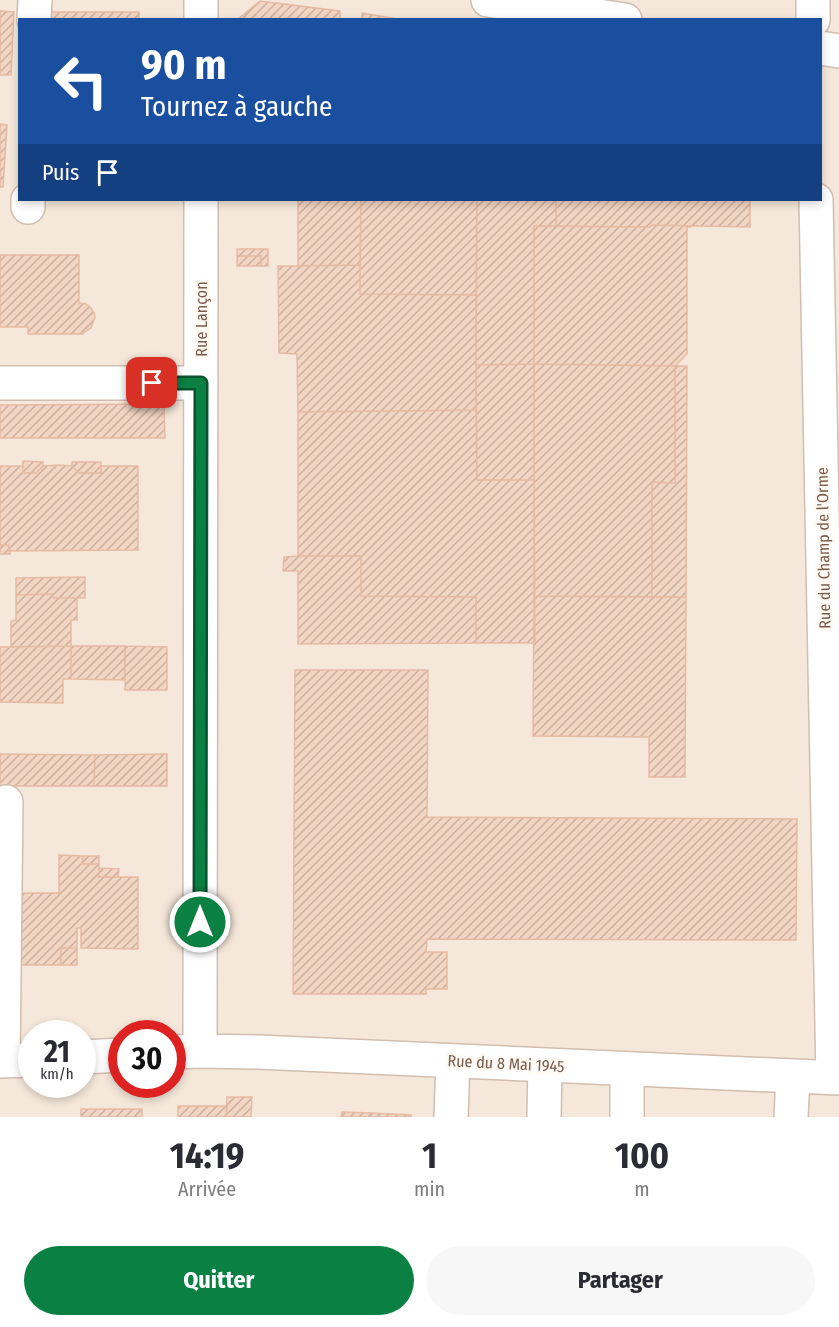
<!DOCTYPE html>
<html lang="fr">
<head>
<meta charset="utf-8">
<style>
	body { margin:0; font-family:"Fira Sans Condensed",sans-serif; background:#f7f7f7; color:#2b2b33; height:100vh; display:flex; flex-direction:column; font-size:22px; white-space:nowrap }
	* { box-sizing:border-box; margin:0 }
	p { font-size:20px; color:#7c7c81 }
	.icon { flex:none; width:33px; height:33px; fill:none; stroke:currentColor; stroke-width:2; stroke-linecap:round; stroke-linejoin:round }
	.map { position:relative; height:1117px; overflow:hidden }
	.details { display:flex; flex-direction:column; background:#fff; flex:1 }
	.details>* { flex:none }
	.guide { position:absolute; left:18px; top:18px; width:804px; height:183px; border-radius:0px; box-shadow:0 3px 9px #0003; background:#1a4fa0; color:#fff; overflow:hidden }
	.speed { position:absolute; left:18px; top:1020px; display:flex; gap:12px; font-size:30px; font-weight:700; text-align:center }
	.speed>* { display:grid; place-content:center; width:78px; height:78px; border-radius:50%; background:#fff; box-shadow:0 3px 9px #0003; line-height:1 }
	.speed small { font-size:15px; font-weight:400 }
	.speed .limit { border:9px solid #d22; background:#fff; color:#111 }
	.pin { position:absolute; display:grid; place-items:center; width:51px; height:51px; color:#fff; margin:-26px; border-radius:12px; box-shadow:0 3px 9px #0006 }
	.me { position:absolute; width:66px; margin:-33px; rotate:0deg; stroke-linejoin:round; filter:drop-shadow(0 0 4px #0008) }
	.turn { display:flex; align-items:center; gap:21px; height:126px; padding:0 24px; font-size:27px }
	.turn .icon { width:78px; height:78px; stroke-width:2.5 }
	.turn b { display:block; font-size:42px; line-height:51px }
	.then { display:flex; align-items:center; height:57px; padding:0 24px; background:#0003; gap:12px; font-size:22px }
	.eta { display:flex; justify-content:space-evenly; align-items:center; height:102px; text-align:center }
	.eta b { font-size:36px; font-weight:700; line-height:42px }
	.button { display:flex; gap:12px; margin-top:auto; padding:12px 24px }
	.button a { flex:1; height:69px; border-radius:36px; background:#0b8043; color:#fff; font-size:24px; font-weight:700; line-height:69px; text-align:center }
	.button a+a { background:#f7f7f7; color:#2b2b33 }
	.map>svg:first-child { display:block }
	.residential { fill:#f5e8da; fill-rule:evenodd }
	.building { fill:url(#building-hatch); stroke:#e6bba3; stroke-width:1.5 }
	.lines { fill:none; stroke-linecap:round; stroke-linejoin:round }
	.minor-casing { stroke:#d1beb0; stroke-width:36 }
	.minor { stroke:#fff; stroke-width:33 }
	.route-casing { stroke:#07532c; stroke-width:15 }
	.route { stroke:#0b8043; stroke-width:10 }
	.labels { text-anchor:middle; stroke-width:6; stroke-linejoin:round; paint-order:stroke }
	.street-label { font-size:16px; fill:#7a5c4d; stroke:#fffaf3 }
</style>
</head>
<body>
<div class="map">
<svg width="839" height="1117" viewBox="0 0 839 1117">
	<defs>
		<pattern id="building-hatch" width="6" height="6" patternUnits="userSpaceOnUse" patternTransform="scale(1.5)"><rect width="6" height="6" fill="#f3d5c3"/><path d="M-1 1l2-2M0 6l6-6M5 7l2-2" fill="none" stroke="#cab0a1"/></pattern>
	</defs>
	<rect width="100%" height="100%" fill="#fdf6ec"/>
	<path class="residential" d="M 0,0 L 839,0 L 839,1117 L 0,1117 ZM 20,20 L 820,20 L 820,200 L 20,200 ZM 32,1034 L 82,1034 L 82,1084 L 32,1084 ZM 122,1034 L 172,1034 L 172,1084 L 122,1084 Z"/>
	<path class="building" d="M 260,1 L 340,11 L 340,20 L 237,20 Z
		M 0,11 L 14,12 L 11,75 L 0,75 Z
		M 49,12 L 139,12 L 139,20 L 49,20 Z
		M 362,13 L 403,20 L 362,20 Z
		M 0,124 L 7,125 L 3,187 L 0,187 Z
		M 298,200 L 361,200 L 360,265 L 298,266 Z
		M 361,200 L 477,200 L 476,295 L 360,294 Z
		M 477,200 L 556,200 L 556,226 L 534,226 L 534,364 L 476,365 Z
		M 556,200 L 750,200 L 750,227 L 651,225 L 650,227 L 556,226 Z
		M 651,225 L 691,226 L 691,227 L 687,227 L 687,354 L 675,366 L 534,364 L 534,226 L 650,227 Z
		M 237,249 L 268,249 L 268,266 L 261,266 L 261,256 L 237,256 Z
		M 0,255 L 79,255 L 79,303 L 86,304 L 90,307 L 94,313 L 95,317 L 91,328 L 83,333 L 83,334 L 28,334 L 28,327 L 0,327 Z
		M 237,256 L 261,256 L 261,266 L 237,266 Z
		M 360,265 L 360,294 L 476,295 L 476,410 L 298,412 L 297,354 L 279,353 L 278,266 Z
		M 534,364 L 534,480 L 477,480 L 476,365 Z
		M 534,364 L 675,366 L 675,483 L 652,482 L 652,597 L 534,596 Z
		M 675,366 L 687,366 L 686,597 L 652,597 L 652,482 L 675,483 Z
		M 164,404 L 165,438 L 0,438 L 0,405 Z
		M 476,410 L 477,480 L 534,480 L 535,642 L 533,643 L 476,643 L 476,597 L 361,596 L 361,556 L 298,556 L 298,412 Z
		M 23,461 L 43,462 L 43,466 L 36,473 L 23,473 Z
		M 72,462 L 101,462 L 101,473 L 79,473 L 72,466 Z
		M 59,465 L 72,466 L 79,473 L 101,473 L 101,466 L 138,466 L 138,550 L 9,551 L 9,545 L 0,545 L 0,466 L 23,466 L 23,473 L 36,473 L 43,466 Z
		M 0,545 L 9,545 L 10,554 L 0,554 Z
		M 298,556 L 361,556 L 361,596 L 476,597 L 476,643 L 298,644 L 298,571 L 283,571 L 284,557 Z
		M 85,577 L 85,598 L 53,598 L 53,594 L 16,595 L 16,578 Z
		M 53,594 L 53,598 L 77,598 L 77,620 L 71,620 L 71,646 L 11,647 L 11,621 L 16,620 L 16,595 Z
		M 534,596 L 686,597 L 685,777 L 649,777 L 649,737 L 533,736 Z
		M 71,646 L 125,646 L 125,680 L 71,679 Z
		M 71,646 L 71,679 L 63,679 L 63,703 L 0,702 L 0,647 Z
		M 125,646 L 167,647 L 167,690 L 125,690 Z
		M 295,670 L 428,670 L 427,817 L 797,819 L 796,940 L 427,939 L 426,952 L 447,952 L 447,989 L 426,989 L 426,994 L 293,994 Z
		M 0,754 L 95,755 L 94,786 L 0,786 Z
		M 167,754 L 167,786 L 94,786 L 95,755 Z
		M 59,855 L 83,856 L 82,864 L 99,864 L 99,877 L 138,877 L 138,949 L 81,948 L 81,928 L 77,928 L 77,948 L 61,948 L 61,965 L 20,965 L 20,893 L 59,893 Z
		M 83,856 L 99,856 L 99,864 L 82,864 Z
		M 99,868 L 119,869 L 118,877 L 99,877 Z
		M 61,948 L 77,948 L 77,965 L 61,965 Z
		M 227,1097 L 252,1097 L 251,1117 L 226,1117 Z
		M 178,1106 L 227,1106 L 226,1117 L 178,1117 Z
		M 81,1109 L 142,1109 L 142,1117 L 81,1117 Z
		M 342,1112 L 372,1113 L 371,1117 L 341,1117 Z
		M 372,1113 L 411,1115 L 411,1117 L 371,1117 Z"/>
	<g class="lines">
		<g class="minor-casing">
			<path id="minor" d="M 488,0 L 625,20
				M 813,0 L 813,20
				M 34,20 L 35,0
				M 201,20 L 201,0
				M 820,48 L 839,51
				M 816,200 L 833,1077
				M 28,207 L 28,200
				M 0,383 L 201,383
				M 200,1051 L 201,200
				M 172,1052 L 200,1051 L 258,1052 L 839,1078
				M 82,1057 L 122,1055
				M 0,1061 L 32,1060
				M 3,1061 L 6,802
				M 451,1117 L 453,1061
				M 544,1117 L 545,1065
				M 627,1117 L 627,1069
				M 791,1117 L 793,1076"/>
		</g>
		<use href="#minor" class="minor"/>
	</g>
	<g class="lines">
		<g class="route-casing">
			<path id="route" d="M 152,383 L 201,383 L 200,922"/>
		</g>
		<use href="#route" class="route"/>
	</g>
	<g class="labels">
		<g class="street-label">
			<text transform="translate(201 319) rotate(-90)" y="6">Rue Lançon</text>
			<text transform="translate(823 548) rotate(-91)" y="6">Rue du Champ de l'Orme</text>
			<text transform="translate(506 1063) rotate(3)" y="6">Rue du 8 Mai 1945</text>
		</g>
	</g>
</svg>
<div class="speed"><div>21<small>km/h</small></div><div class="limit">30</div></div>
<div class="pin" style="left:152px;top:383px;background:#d93025"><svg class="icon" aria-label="arrive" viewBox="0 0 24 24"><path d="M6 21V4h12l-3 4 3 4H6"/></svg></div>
<svg class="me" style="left:200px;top:922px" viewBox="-20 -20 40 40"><circle r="17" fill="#0b8043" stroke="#fff" stroke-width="3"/><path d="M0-11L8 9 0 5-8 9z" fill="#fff"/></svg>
<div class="guide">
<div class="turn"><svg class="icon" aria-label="left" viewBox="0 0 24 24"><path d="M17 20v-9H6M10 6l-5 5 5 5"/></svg><div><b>90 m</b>Tournez à gauche</div></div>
<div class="then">Puis<svg class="icon" aria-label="arrive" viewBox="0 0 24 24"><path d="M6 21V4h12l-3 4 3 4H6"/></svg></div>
</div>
</div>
<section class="details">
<div class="eta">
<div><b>14:19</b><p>Arrivée</p></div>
<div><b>1</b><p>min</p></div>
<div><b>100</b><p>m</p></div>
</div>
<div class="button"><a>Quitter</a><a>Partager</a></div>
</section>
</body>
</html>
